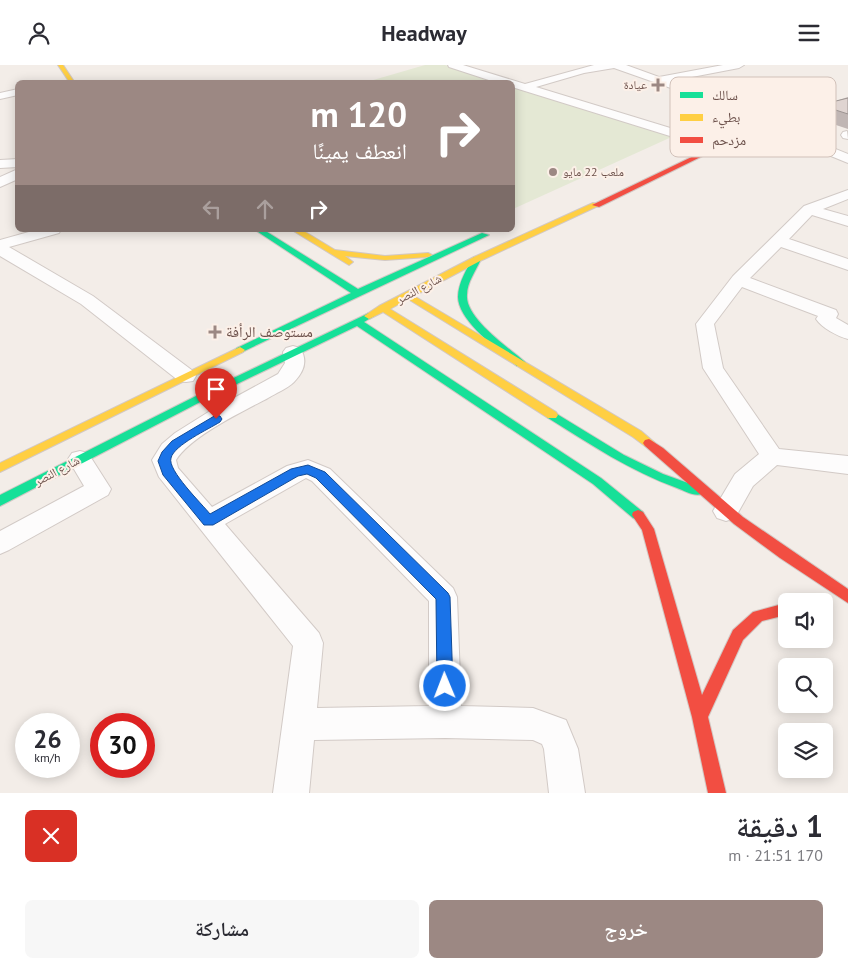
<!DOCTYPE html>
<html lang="ar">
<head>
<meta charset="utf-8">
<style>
	body { margin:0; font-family:"PT Sans","Noto Naskh Arabic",sans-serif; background:#f7f7f7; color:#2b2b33; direction:rtl; height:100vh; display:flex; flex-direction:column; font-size:19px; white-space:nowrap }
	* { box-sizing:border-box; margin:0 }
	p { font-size:16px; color:#7c7c81 }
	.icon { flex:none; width:28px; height:28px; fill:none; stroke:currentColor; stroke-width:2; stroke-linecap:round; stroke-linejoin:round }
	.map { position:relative; height:728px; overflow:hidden; direction:ltr }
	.details { display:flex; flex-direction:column; background:#fff; flex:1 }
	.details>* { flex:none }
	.hud { position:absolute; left:15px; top:15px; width:500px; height:152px; border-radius:8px; box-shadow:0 2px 12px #0003; direction:rtl; background:#9c8883; color:#fff; overflow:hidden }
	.tools { position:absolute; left:778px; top:528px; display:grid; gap:10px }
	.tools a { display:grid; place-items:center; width:55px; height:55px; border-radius:8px; background:#fff; box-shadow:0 2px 12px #0003; font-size:25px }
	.speed { position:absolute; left:15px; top:648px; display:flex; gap:10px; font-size:25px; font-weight:700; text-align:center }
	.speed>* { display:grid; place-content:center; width:65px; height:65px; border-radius:50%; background:#fff; box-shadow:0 2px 12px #0003; line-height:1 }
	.speed small { font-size:12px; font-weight:400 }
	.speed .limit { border:8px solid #d22; background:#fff; color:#111 }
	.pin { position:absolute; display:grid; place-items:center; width:42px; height:42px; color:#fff; margin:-51px -21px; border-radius:50% 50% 50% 0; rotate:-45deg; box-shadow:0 0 5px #0007 }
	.pin .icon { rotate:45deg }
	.me { position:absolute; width:55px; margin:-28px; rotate:359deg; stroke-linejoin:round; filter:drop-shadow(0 0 4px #0008) }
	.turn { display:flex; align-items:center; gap:18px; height:105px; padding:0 25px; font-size:22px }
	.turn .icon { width:65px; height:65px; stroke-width:2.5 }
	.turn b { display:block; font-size:35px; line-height:42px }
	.lanes { display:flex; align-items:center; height:48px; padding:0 25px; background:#0003; justify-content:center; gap:25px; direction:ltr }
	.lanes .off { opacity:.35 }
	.round { display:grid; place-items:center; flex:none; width:52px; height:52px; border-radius:8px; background:#f7f7f7 }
	.headline { display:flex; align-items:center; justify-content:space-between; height:85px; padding:0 25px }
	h1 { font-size:30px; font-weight:600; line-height:38px }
	.cta { display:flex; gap:10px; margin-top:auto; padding:10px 25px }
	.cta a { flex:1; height:58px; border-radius:8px; background:#9c8883; color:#fff; font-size:20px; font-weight:600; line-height:58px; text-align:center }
	.cta a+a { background:#f7f7f7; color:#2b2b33 }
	header { display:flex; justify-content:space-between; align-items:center; height:65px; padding:0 25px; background:#fff; font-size:22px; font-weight:600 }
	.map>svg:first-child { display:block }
	.green { fill:#e4e8d4 }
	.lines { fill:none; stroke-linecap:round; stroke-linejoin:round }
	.street-casing { stroke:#d2cac6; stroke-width:2 }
	.fast-casing { stroke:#d2c8c4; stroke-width:2 }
	.slow-casing { stroke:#d2c8c4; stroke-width:2 }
	.jam-casing { stroke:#d2c8c4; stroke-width:2 }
	.street { fill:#fdfcfc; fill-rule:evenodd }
	.fast { fill:#16e098; fill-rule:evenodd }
	.slow { fill:#ffcf43; fill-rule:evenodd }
	.jam { fill:#f24e42; fill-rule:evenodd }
	.wall { fill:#c0b6b4 }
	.building { fill:#dfd4d1; stroke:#9c9492 }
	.route { fill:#1a73e8; stroke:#114b97 }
	.poi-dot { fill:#9c8883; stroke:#fcf0e8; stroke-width:2 }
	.labels { text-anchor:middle; stroke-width:4; stroke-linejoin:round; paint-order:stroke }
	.far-poi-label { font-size:12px; fill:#6d524c; stroke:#fcf0e8; text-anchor:end }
	.far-street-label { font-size:12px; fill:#6d524c; stroke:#fcf0e8 }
	.poi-label { font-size:15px; fill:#6d524c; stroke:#fcf0e8; text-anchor:start }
	.key { fill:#fcf0e8; stroke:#d1c1b9; stroke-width:1 }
	.key-label { font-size:14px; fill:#6d524c }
</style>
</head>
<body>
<header><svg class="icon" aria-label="menu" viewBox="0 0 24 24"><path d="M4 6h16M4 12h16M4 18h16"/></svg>Headway<svg class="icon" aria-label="person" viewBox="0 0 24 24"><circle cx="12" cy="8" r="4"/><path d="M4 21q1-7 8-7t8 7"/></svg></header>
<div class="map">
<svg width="848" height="728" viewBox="0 0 848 728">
	<rect width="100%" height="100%" fill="#f3ede8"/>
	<path class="green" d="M 425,0 L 445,0 L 503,17 L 363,18 Z
		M 513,21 L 676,70 L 513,144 Z"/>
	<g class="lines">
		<g class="street-casing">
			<path id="street" d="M 448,0 L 463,0 L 525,19 L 594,0 L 626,0 L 659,12 L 723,0 L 744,0 L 739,3 L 671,16 L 764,49 L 766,51 L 764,53 L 756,53 L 614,3 L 584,8 L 536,22 L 703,73 L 705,76 L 703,79 L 699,80 L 512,22 L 512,18 L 498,18 L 449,2 Z
				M 18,24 L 18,30 L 0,34 L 0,28 Z
				M 769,57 L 848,89 L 848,98 L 765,64 L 763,61 L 765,58 Z
				M 847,66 L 848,74 L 843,73 L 841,70 L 843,67 Z
				M 18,94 L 18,102 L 0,103 L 0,95 Z
				M 18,104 L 18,114 L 0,122 L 0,112 Z
				M 848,125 L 848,134 L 823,144 L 848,151 L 848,161 L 812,150 L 789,174 L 848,194 L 848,205 L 781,182 L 750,213 L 836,245 L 838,249 L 836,253 L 848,260 L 848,274 C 837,271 822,263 816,254 L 818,251 L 742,222 L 714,259 L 723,303 L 779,384 L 848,391 L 848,409 L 777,400 L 753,421 L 735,453 L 726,456 L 717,453 L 713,446 L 735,409 L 759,389 L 703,303 L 696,259 L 733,211 L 804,141 Z
				M 36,165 L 61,165 L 59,168 L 9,182 L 93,231 L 193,306 L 196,311 L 193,316 L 186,317 L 179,316 L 81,239 L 0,191 L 0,175 Z
				M 293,281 L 300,283 C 308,295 304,307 294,317 C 287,324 276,328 268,333 C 242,347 191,371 176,395 L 178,403 L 212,442 L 287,401 L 308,395 L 330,404 L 453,523 L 457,532 L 461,641 L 533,643 L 566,655 L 578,684 L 585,728 L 549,728 L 544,684 L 542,679 L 533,675 L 445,673 L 314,675 L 309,728 L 273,728 L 293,581 L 159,412 L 152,395 L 162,379 L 175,368 L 210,346 L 278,309 L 285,298 L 283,287 L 286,283 ZM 306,413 L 312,416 L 429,536 L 429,641 L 317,643 L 323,578 L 319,568 L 225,459 Z
				M 80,386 L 88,388 L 111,424 L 108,430 L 9,485 L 0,489 L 0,466 L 84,421 L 68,394 L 72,388 Z"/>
		</g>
		<g class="fast-casing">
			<path id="fast" d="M 255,165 L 264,165 L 358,224 L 482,168 L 489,170 L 240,288 L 235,285 L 237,283 L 351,228 Z
				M 474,192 L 480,192 L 481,194 C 476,206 467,217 467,230 C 465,253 509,283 525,297 L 526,299 L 525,301 L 517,301 C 500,286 458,256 458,232 C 458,218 467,203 474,192 Z
				M 369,248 L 374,251 L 364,257 L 601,413 L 643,447 L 644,450 L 643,453 L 638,455 L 633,453 L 593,419 L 357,261 L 206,334 L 0,441 L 0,430 L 198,330 Z
				M 552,346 L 624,390 L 663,409 L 702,423 L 704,426 L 702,429 C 694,432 685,426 677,423 C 630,406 590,379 548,353 L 546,350 L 548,347 Z"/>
		</g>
		<g class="slow-casing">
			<path id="slow" d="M 58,0 L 63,0 L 75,18 L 70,18 Z
				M 593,138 L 600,140 L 480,196 L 414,231 L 641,366 L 655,378 L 653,381 L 645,381 L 633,372 L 408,234 L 390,244 L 556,347 L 558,350 L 556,353 L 548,353 L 383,247 L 369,254 L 364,251 L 379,241 L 474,192 Z
				M 292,165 L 302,165 L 335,185 L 385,191 L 428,188 L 432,190 L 428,192 L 385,195 L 345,191 L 353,197 L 349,200 Z
				M 240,282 L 245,285 L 243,287 L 0,407 L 0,398 Z"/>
		</g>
		<g class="jam-casing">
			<path id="jam" d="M 848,33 L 848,37 L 733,76 L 599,142 L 592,140 L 729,74 Z
				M 649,374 L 663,383 L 743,452 L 848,524 L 848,538 L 780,493 L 734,459 L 645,381 L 643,378 L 645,375 Z
				M 638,445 L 643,447 L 654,464 L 702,630 L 733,565 L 753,547 L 786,538 L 786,550 L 762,556 L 743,575 L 708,652 L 726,728 L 708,728 L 692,652 L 642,465 L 632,450 L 633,447 Z"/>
		</g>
		<use href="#street" class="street"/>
		<use href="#fast" class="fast"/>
		<use href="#slow" class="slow"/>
		<use href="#jam" class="jam"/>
	</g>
	<path class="wall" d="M 848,33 L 848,64 L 815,53 L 820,40 Z"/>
	<path class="building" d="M 848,33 L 848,49 L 820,40 Z"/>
	<path class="route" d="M 216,350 L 220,351 L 222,354 L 220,357 C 209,364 174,380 171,393 C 167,405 202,439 210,449 L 291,404 L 308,400 L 325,407 L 448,528 L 450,532 L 453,621 L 450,627 L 445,629 L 439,627 L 437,621 L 436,534 L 316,413 L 307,409 L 298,411 L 213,460 L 204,460 L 163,410 L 158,396 L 162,387 L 172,376 Z"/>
	<g class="poi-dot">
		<path d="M655.5 12.5h5v5h5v5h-5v5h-5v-5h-5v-5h5z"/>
		<circle cx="553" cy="107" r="5"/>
		<path d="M212.5 259.5h5v5h5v5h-5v5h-5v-5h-5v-5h5z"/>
	</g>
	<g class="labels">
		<g class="far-poi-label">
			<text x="647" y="24">عيادة</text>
			<text x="563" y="111" text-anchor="start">ملعب 22 مايو</text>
		</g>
		<g class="far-street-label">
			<text transform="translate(419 224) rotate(-28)" y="4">شارع النصر</text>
			<text transform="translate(57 406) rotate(-28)" y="4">شارع النصر</text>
		</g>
		<g class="poi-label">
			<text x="226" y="272">مستوصف الرأفة</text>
		</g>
	</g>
	<rect x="670" y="12" width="166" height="80" rx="8" class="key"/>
	<rect x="680" y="27" width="23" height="6" fill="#16e098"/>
	<rect x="680" y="49" width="23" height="7" fill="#ffcf43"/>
	<rect x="680" y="72" width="23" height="6" fill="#f24e42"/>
	<g class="key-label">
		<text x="712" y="35">سالك</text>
		<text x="712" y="57">بطيء</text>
		<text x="712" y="80">مزدحم</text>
	</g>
</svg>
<div class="tools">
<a><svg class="icon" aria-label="sound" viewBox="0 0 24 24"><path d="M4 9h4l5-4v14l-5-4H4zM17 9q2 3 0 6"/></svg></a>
<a><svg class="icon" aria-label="search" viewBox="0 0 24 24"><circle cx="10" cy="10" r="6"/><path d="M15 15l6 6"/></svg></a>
<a><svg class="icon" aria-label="layers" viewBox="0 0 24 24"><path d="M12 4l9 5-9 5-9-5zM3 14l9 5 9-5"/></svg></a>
</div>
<div class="speed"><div>26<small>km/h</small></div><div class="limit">30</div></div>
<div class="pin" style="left:216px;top:354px;background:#d93025"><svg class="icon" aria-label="arrive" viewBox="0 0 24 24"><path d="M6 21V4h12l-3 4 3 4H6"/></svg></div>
<svg class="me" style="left:445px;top:621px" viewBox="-20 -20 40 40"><circle r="17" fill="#1a73e8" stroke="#fff" stroke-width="3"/><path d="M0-11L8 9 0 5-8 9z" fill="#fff"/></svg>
<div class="hud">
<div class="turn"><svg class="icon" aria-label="right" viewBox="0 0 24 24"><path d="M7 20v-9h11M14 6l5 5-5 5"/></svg><div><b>120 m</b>انعطف يمينًا</div></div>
<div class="lanes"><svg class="icon off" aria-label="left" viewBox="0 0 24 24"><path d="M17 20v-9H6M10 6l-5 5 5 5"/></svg><svg class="icon off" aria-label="ahead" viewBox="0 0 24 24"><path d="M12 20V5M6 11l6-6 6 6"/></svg><svg class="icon" aria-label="right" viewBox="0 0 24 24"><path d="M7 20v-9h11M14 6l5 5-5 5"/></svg></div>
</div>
</div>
<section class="details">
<div class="headline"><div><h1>1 دقيقة</h1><p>170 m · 21:51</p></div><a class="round" style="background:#d93025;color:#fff"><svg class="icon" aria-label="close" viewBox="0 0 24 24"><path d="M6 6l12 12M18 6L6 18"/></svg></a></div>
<div class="cta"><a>خروج</a><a>مشاركة</a></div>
</section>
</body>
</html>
